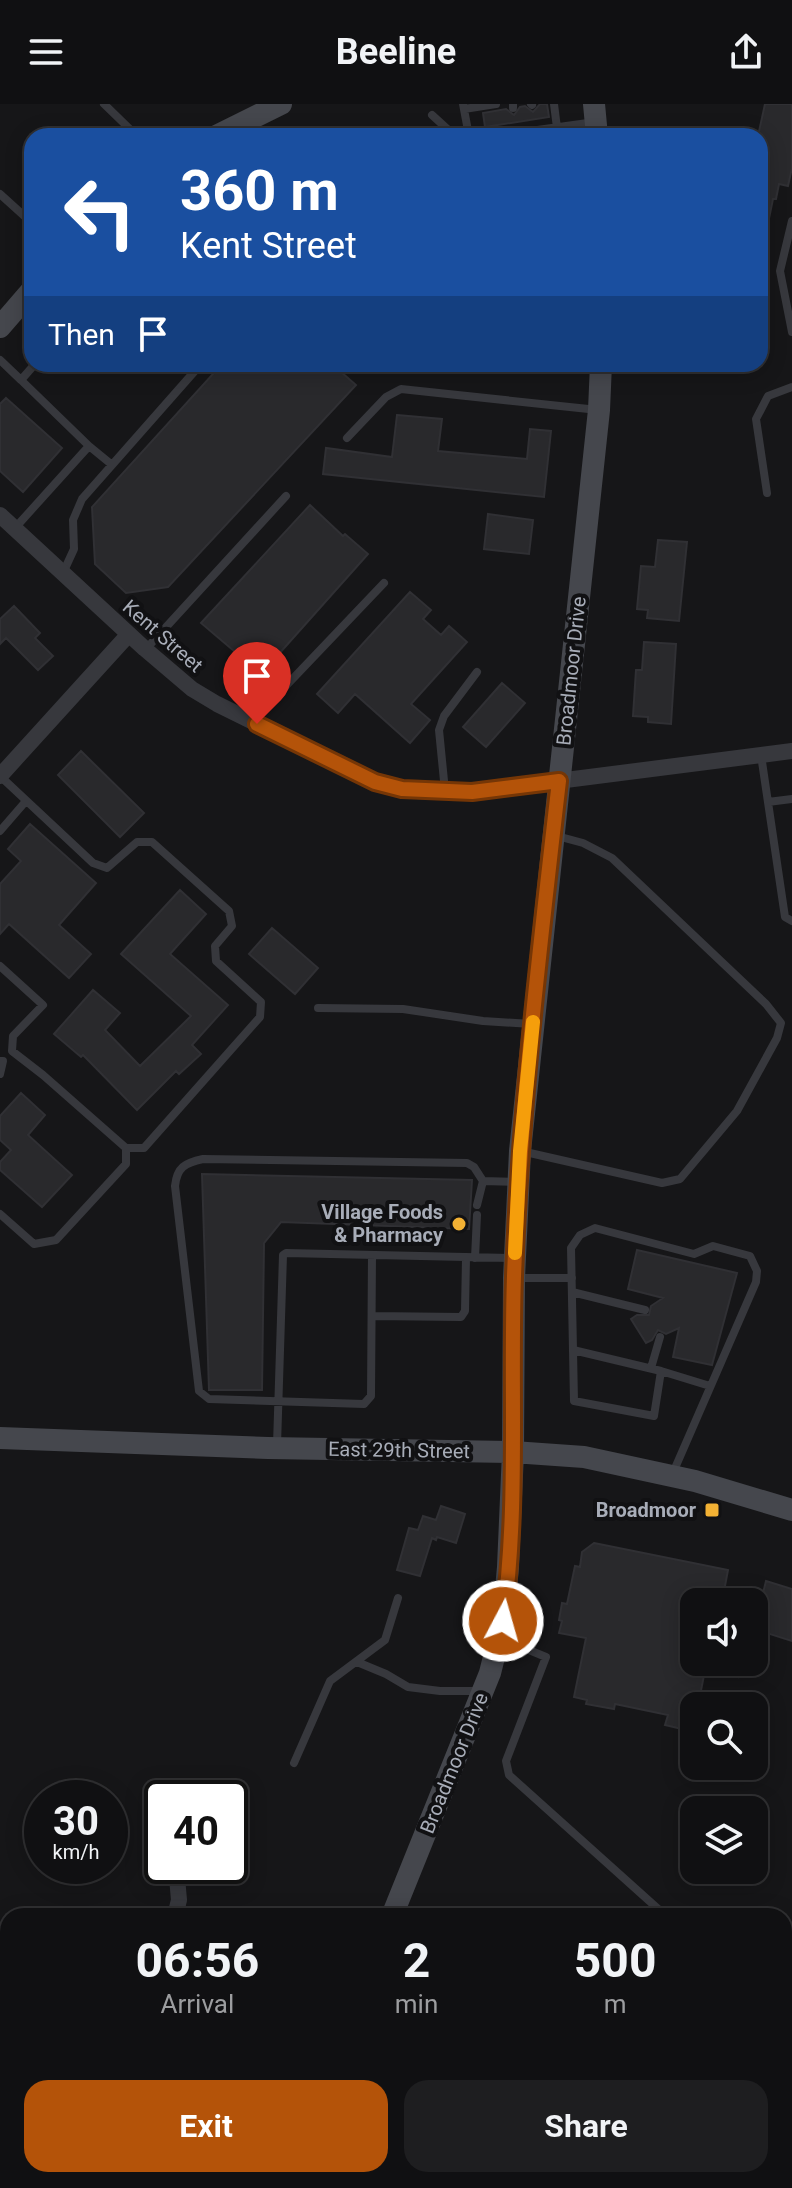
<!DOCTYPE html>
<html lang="en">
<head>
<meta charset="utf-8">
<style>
	body { margin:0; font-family:Roboto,sans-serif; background:#1e1e20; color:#f1f3f6; height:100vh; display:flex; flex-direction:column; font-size:30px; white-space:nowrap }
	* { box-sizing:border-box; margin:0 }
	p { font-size:26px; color:#9c9d9f }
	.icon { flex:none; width:44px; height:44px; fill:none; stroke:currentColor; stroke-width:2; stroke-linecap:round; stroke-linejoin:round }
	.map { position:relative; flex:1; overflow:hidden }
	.sheet { position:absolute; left:0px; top:1804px; width:792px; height:280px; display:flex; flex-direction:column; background:#101012; border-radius:24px 24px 0 0; box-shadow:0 4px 20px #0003,0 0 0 2px #303032 }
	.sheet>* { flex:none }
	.hud { position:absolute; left:24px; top:24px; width:744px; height:244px; border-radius:24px; box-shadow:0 4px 20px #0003,0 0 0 2px #303032; background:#1a4fa0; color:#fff; overflow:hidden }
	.buttons { position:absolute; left:680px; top:1484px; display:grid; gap:16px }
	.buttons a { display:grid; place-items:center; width:88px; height:88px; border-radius:16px; background:#101012; box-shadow:0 4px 20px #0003,0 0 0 2px #303032; font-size:40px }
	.speed { position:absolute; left:24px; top:1676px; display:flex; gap:16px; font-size:40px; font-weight:700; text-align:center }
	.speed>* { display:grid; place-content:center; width:104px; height:104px; border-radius:50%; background:#101012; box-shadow:0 4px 20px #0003,0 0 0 2px #303032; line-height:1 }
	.speed small { font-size:20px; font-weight:400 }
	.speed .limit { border:4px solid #111; border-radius:12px; background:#fff; color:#111 }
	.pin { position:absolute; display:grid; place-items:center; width:68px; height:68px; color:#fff; margin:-82px -34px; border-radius:50% 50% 50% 0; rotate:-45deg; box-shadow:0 0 8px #0007 }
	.pin .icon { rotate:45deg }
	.me { position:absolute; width:88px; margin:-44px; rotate:6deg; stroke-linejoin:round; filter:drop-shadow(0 0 6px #0008) }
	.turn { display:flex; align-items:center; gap:28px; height:168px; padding:0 24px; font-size:36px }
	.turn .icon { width:104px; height:104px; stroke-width:2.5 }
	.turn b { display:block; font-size:56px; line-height:68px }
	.then { display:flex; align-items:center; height:76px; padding:0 24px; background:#0003; gap:16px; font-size:30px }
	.eta { display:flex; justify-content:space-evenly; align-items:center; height:136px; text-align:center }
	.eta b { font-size:48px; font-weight:700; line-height:56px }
	.action { display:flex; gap:16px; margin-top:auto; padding:16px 24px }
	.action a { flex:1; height:92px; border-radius:24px; background:#b45309; color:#fff; font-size:32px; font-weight:700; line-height:92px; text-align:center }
	.action a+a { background:#1e1e20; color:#f1f3f6 }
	header { display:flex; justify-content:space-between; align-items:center; height:104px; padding:0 24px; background:#101012; font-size:36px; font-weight:700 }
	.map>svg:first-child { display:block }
	.building { fill:#29292c; stroke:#303034; stroke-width:2 }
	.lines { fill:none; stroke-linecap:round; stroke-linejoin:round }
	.lane { stroke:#37383d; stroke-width:8 }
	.street { stroke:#37383d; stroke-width:16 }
	.secondary { stroke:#45474d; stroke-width:22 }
	.route-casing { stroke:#753606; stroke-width:20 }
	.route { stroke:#b45309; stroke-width:14 }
	.slow { stroke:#f59e0b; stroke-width:14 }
	.poi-dot { fill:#f2b134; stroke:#111113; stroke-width:3 }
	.labels { text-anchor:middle; stroke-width:8; stroke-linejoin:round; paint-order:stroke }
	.street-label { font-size:20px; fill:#a8adb8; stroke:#111113 }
	.poi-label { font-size:20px; font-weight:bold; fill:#a8adb8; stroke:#111113; text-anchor:end }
</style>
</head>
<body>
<header><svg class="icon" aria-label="menu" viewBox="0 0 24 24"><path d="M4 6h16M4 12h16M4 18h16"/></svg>Beeline<svg class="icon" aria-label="share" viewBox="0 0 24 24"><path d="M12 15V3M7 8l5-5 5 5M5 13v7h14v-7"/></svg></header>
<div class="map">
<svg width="792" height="2084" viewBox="0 0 792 2084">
	<rect width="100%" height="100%" fill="#161618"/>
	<path class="building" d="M 540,0 L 547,0 L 549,13 L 485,23 L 483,9 L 506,5 L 514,11 L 520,3 L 525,2 L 533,8 Z
		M 765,0 L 792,0 L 792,64 L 788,82 L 779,80 L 776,95 L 773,95 L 766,129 L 760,128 L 758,32 Z
		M 222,260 L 332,260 L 356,281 L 168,483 L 126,489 L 95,460 L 92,403 Z
		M 6,294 L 62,344 L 23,388 L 0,367 L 0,300 Z
		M 397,311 L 442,315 L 438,347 L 527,355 L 530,325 L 551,327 L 544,393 L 323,370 L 326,344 L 392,353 Z
		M 310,401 L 343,432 L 345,430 L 368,450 L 261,570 L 201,519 Z
		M 488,410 L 533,416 L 529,450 L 484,445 Z
		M 658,436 L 687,438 L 679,517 L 647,514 L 648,506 L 637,505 L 641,462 L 655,463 Z
		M 410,488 L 431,506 L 423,515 L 441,531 L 449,522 L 467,538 L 411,600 L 430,616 L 410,639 L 355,590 L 338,609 L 317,590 Z
		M 14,502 L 40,529 L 35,534 L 53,552 L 38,566 L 6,534 L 0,540 L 0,515 Z
		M 644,538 L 676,540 L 671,620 L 648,618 L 648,613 L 633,612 L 636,566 L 642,566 Z
		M 502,579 L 525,599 L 486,643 L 463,623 Z
		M 81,647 L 144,709 L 120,733 L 58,671 Z
		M 30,720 L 96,779 L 59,821 L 91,850 L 69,874 L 9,820 L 0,830 L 0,780 L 21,757 L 8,745 Z
		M 180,786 L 206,810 L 170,850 L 228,901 L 192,941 L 201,950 L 179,970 L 176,967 L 137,1006 L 83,951 L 81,953 L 54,930 L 93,886 L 120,909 L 105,926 L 140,962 L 191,912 L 121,850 Z
		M 272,824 L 318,864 L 295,890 L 249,850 Z
		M 21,989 L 45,1011 L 28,1031 L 72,1071 L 42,1103 L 0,1066 L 0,1058 L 11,1046 L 0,1036 L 0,1012 Z
		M 202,1070 L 472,1076 L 469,1125 L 281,1118 L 264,1139 L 262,1286 L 209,1286 Z
		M 637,1146 L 737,1169 L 712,1261 L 673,1253 L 679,1224 L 666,1230 L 658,1226 L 652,1236 L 646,1239 L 631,1215 L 637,1211 L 649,1211 L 651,1202 L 663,1194 L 628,1185 Z
		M 441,1402 L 465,1410 L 456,1439 L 437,1433 L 436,1436 L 432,1434 L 420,1472 L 397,1466 L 409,1424 L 418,1426 L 423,1412 L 436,1416 Z
		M 594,1439 L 728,1466 L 722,1498 L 694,1498 L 694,1558 L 741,1558 L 738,1573 L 705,1566 L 698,1602 L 694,1602 L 694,1623 L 683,1620 L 682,1625 L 665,1621 L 668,1611 L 615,1600 L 614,1605 L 586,1600 L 587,1596 L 574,1593 L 586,1534 L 559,1529 L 562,1517 L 559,1516 L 562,1499 L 567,1500 L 575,1462 L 580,1463 L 582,1448 Z
		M 766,1477 L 792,1485 L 792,1537 L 754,1525 Z"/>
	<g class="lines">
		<path class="lane" d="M 104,0 L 137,32
			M 463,0 L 469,32
			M 513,0 L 513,4
			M 531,0 L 532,1
			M 554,0 L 558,32
			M 464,5 L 496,0
			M 432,11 L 455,32
			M 494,32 L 595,18
			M 0,90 L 32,119
			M 792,117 L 780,167 L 792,228
			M 0,256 L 21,276
			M 347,334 L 386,293 L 401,285 L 598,306
			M 89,342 L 111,360
			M 767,389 L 756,315 L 768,292 L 792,283
			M 15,424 L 89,342 L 21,276 L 35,260
			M 63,469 L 74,445 L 73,416 L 82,395 L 201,260
			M 146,545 L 286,392
			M 257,620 L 262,607 L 384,479
			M 761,651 L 785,813 L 792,817
			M 0,672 L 93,759 L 107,764 L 137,738 L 152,738 L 229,807 L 232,822 L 215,842 L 216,857 L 261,898 L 260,913 L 144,1044 L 126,1044 L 43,971 L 12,947 L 13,932 L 43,901 L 0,862
			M 445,687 L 439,626 L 444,612 L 477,568
			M 768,698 L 792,695
			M 0,727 L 26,697
			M 318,904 L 403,905 L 483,917 L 532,920
			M 0,957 L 3,957 L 0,970
			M 521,1047 L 662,1079 L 680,1075 L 737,1007 L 777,934 L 781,919 L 766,900 L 612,754 L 583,739 L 557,732
			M 477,1101 L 483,1077
			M 0,1110 L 34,1140 L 56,1136 L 126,1060 L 126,1044
			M 372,1151 L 371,1292 L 364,1300 L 209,1295 L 199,1287 L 175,1082 C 177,1063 185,1059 203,1055 L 467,1059 L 474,1063 L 483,1077 L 515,1078
			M 475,1154 L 477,1111
			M 517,1174 L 572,1174
			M 572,1188 L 645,1206
			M 372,1212 L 461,1213 L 465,1207 L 466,1154
			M 573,1246 L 661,1267 L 710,1282
			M 651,1264 L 660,1233
			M 661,1267 L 654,1312 L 574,1297 L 571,1144 L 580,1131 L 595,1124 L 694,1150 L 713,1142 L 750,1152 L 757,1167 L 756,1178 L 672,1371
			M 277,1341 L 283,1151 L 286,1149 L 514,1154
			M 500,1534 L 546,1553 L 506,1657 L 509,1671 L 666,1812
			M 357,1558 L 386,1570 L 408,1583 L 440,1587 L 478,1587
			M 294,1659 L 330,1577 L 385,1536 L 398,1494
			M 784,1836 L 792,1827"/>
		<path class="street" d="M 0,411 L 145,545 L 192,585 L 217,600 L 375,678 L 402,685 L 472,688 L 792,647
			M 0,672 L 129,530
			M 175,1812 L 179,1796 L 176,1762
			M 0,1933 L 8,1941
			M 784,1973 L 792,1953
			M 158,2076 L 166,2084
			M 515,2084 L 518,2076
			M 740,2084 L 743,2076"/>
		<path class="secondary" d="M 594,0 L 597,32
			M 216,32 L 281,0
			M 0,223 L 32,186
			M 0,1334 L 268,1344 L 513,1348 L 584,1353 L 695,1377 L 792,1406
			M 392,1812 L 490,1569 L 503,1517 L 508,1463 L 513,1348 L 514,1174 L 520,1047 L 599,306 L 601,260
			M 282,2084 L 285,2076"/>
	</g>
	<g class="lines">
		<g class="route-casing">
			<path id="route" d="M 257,620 L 375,678 L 402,685 L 472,688 L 559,677 C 540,842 520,1007 514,1172 C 510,1287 519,1403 503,1517"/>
		</g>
		<use href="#route" class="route"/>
		<path class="slow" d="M 515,1149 L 520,1047 L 533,918"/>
	</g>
	<g class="poi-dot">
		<circle cx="459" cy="1120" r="8"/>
		<rect x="704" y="1398" width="16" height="16" rx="4"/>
	</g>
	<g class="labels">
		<g class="street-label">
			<text transform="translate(163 532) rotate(41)" y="7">Kent Street</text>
			<text transform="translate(571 567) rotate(-84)" y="7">Broadmoor Drive</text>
			<text transform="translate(399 1346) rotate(1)" y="7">East 29th Street</text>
			<text transform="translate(454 1659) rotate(-68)" y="7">Broadmoor Drive</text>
		</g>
		<g class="poi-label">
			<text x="443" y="1115">Village Foods<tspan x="443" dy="23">&amp; Pharmacy</tspan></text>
			<text x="696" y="1413">Broadmoor</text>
		</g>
	</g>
</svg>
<div class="buttons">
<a><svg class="icon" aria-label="sound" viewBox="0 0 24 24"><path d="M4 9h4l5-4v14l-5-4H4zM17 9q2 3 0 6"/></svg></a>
<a><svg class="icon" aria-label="search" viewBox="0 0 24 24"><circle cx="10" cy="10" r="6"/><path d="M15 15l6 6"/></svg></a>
<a><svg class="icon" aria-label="layers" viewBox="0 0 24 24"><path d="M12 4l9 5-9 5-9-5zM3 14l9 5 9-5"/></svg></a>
</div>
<div class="speed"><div>30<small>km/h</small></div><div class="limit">40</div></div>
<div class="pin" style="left:257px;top:620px;background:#d93025"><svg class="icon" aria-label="arrive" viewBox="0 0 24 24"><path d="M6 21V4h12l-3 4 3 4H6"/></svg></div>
<svg class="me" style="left:503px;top:1517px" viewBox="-20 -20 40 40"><circle r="17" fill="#b45309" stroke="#fff" stroke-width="3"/><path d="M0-11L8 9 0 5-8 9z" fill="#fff"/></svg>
<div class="hud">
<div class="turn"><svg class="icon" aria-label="left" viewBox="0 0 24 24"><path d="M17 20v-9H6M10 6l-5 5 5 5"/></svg><div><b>360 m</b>Kent Street</div></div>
<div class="then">Then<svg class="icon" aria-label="arrive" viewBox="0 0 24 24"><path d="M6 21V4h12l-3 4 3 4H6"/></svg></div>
</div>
<section class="sheet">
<div class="eta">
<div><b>06:56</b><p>Arrival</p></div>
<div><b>2</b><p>min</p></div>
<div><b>500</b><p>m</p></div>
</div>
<div class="action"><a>Exit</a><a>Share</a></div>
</section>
</div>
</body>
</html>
